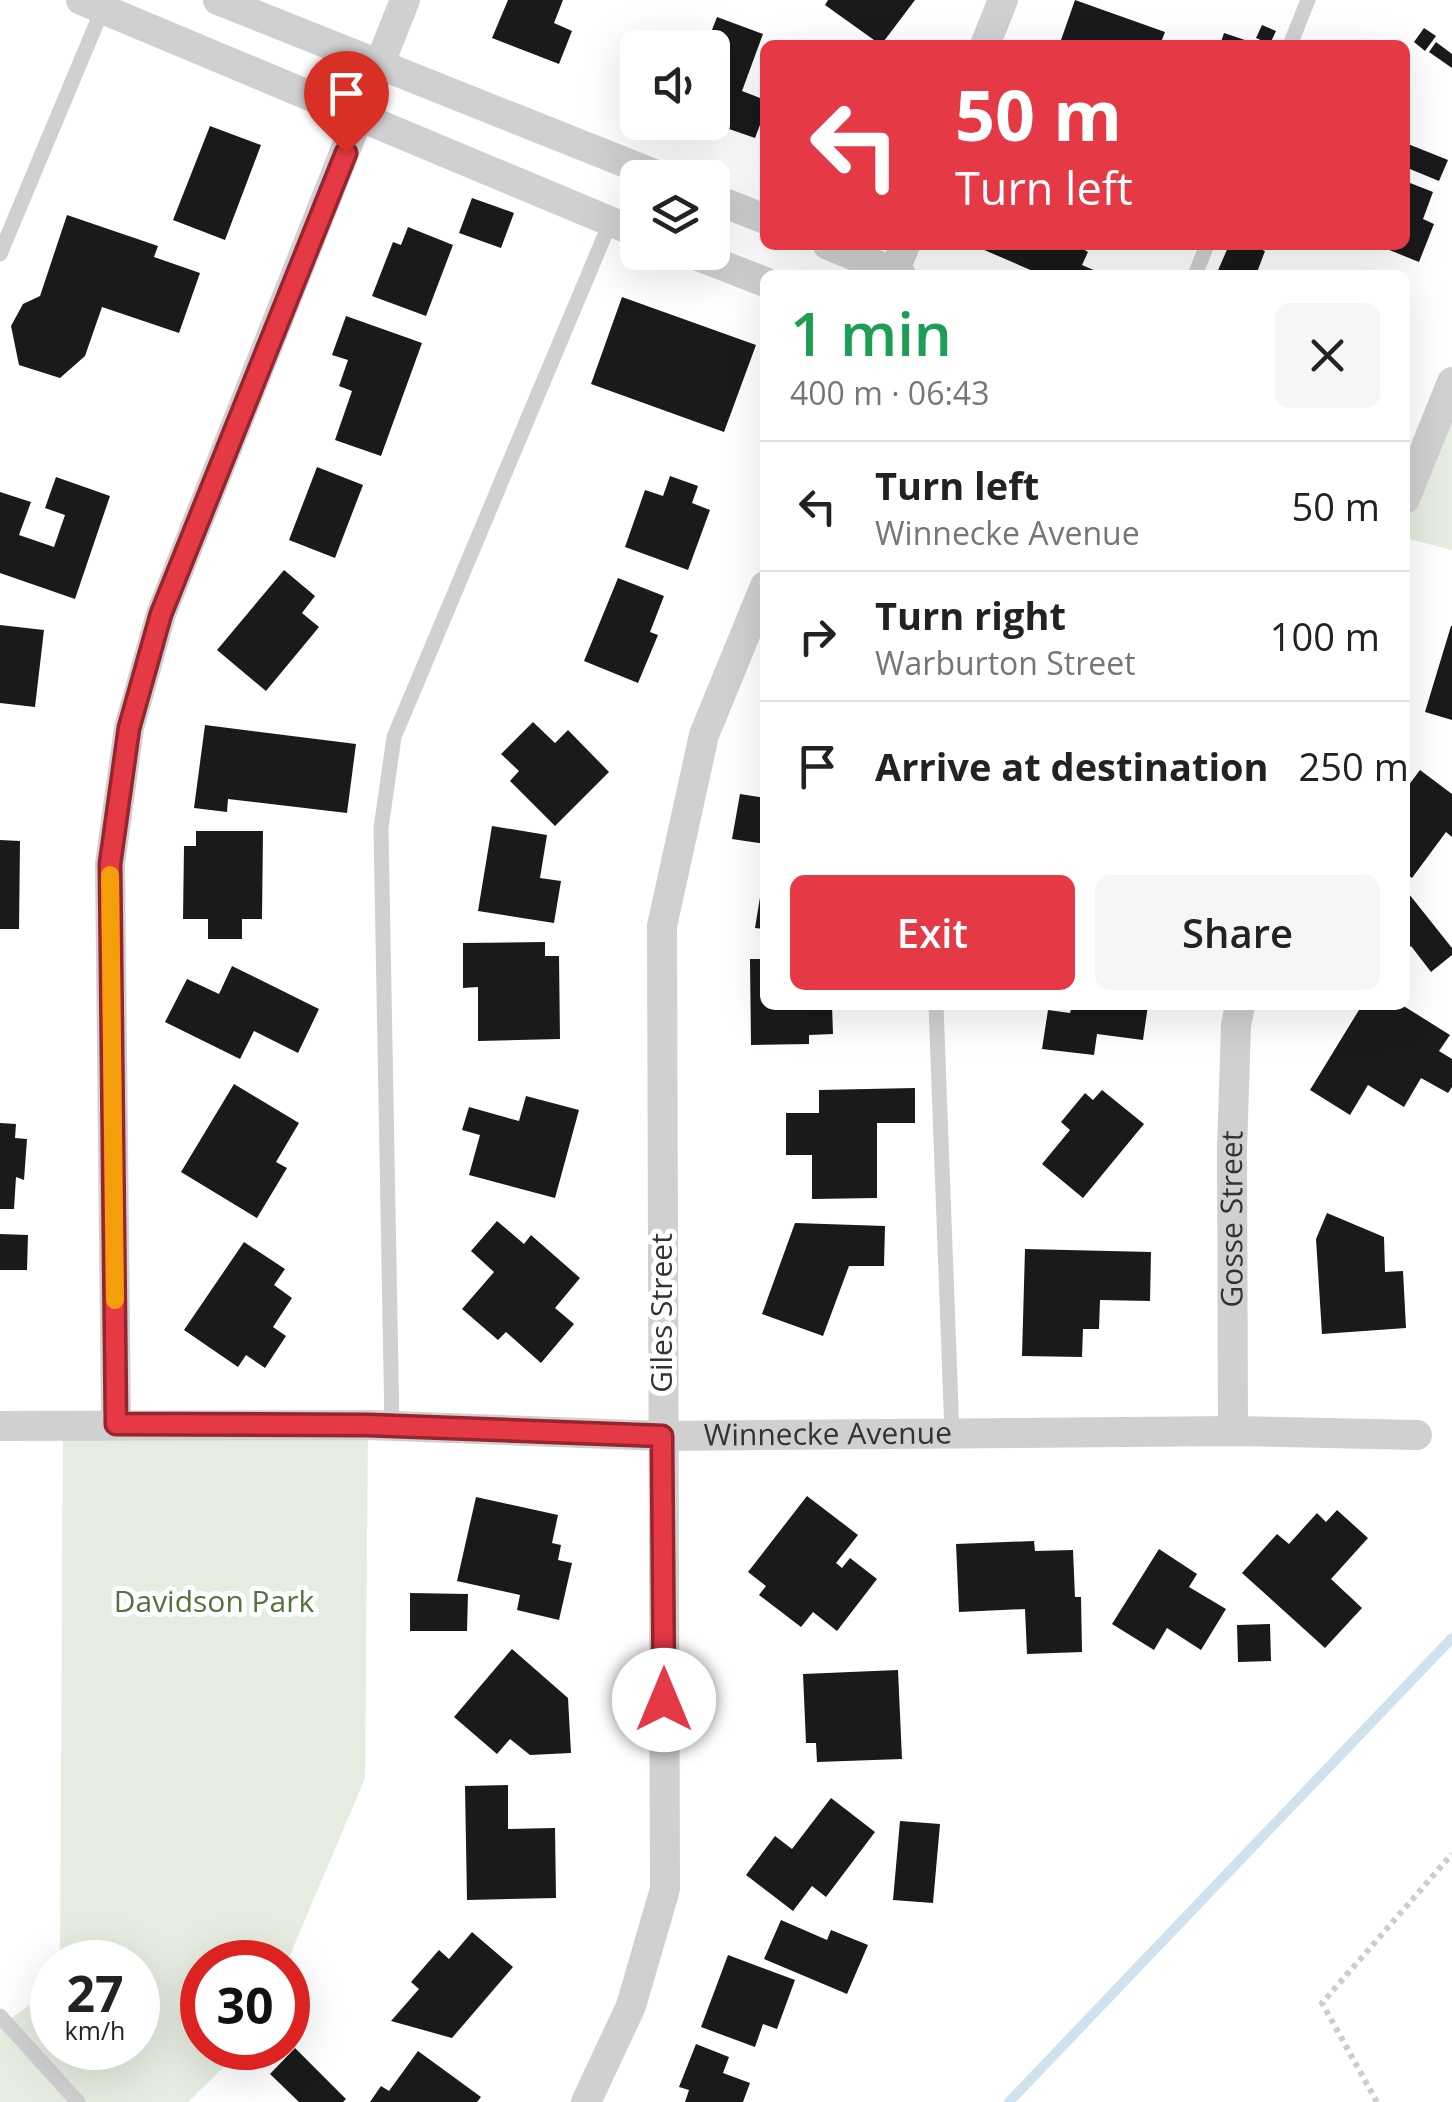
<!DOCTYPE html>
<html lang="en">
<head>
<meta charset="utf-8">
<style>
	body { margin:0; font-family:"Open Sans",sans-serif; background:#f6f6f6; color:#222; height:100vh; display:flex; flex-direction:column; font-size:38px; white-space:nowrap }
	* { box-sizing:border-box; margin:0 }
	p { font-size:32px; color:#767676 }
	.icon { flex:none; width:55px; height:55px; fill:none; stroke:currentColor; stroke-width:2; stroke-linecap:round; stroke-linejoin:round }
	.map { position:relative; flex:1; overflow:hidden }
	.details { position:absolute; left:760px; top:270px; width:650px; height:740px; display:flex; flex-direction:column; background:#fff; border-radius:15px; box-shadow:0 10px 40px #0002 }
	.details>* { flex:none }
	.hud { position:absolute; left:760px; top:40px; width:650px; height:210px; border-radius:15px; box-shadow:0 10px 40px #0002; background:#e63946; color:#fff; overflow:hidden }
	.controls { position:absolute; left:620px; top:30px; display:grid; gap:20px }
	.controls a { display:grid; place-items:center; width:110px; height:110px; border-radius:15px; background:#fff; box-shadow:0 10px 40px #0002; font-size:50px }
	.speed { position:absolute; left:30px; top:1940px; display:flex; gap:20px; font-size:50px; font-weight:700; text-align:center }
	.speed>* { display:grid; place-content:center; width:130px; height:130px; border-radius:50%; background:#fff; box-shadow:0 10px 40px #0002; line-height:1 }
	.speed small { font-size:25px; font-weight:400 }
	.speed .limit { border:15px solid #d22; background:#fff; color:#111 }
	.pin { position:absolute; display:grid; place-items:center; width:85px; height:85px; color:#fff; margin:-102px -42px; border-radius:50% 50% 50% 0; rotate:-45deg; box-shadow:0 0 10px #0007 }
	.pin .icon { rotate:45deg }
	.me { position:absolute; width:110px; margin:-55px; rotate:0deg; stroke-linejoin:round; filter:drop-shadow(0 0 8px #0008) }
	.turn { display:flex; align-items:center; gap:35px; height:210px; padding:0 30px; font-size:45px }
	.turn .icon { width:130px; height:130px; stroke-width:2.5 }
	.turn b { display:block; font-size:70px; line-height:85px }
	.round { display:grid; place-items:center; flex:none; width:105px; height:105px; border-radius:15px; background:#f6f6f6 }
	.overview { display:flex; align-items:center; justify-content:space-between; height:170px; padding:0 30px }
	h1 { font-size:60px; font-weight:600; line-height:75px; color:#1e9e55 }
	.button { display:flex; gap:20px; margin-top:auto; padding:20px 30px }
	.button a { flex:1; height:115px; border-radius:15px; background:#e63946; color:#fff; font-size:40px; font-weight:600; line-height:115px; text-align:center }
	.button a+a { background:#f6f6f6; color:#222 }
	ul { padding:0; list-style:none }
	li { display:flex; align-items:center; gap:30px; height:130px; padding:0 30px; border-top:2px solid #e0e0e0 }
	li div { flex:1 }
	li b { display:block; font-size:38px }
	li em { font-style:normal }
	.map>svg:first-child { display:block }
	.green { fill:#e6ecdf }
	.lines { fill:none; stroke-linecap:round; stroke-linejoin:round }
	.stream { stroke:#cfe2ee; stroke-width:10 }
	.building { fill:#1a1a1a }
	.path { stroke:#cdcdcd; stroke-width:6; stroke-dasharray:5 5; stroke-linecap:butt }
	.service { stroke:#d0d0d0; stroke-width:15 }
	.minor { stroke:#d0d0d0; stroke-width:30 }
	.route-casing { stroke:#96252e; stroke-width:25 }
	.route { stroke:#e63946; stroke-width:18 }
	.slow { stroke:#f59e0b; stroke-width:18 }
	.labels { text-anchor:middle; stroke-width:10; stroke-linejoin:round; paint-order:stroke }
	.street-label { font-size:30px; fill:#333; stroke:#fff }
	.park-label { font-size:30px; fill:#56703f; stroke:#fff }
</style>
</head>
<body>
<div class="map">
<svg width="1452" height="2102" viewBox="0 0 1452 2102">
	<rect width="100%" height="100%" fill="#fff"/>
	<path class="green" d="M 1452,382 L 1452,550 L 1405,538 L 1405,499 Z
		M 368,1425 L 365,1778 L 287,1962 L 202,1962 L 202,2048 L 243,2048 L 188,2102 L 0,2102 L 0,2026 L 52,1989 L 52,2048 L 138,2048 L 138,1962 L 60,1962 L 63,1427 Z"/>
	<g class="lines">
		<path class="stream" d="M 1009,2102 L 1452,1638"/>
	</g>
	<path class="building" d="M 508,0 L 563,0 L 554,23 L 572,31 L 559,64 L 492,38 Z
		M 828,0 L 915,0 L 881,45 L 825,5 Z
		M 1075,0 L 1165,32 L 1160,45 L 1064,45 L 1065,42 L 1061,40 Z
		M 717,17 L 763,34 L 742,91 L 765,100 L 765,112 L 755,138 L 712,123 L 712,48 L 705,48 Z
		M 1262,25 L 1276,31 L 1270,44 L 1256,38 Z
		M 1424,28 L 1436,36 L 1425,51 L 1414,42 Z
		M 1224,33 L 1257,44 L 1257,45 L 1220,45 Z
		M 1436,42 L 1452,54 L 1452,68 L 1429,52 Z
		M 210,126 L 261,145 L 225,240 L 173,220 Z
		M 1408,144 L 1448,160 L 1439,181 L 1405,167 Z
		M 1405,181 L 1433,192 L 1423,219 L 1434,224 L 1419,262 L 1377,245 L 1405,245 Z
		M 472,198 L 514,213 L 501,248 L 459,233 Z
		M 67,215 L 158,246 L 154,257 L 200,273 L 179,333 L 102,307 L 85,356 L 60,378 L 19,365 L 11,326 L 23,304 L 40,296 Z
		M 408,227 L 453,245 L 426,316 L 372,296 L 393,242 L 401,245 Z
		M 984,245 L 1076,245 L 1088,252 L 1082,265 L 1105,275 L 1042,275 L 982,249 Z
		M 1229,245 L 1250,245 L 1265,251 L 1256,275 L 1216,275 Z
		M 622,297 L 756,345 L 724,432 L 591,384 Z
		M 346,316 L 422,343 L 381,456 L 335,440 L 352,391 L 339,386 L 348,360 L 332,355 Z
		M 317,467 L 363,485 L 335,558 L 289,540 Z
		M 670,476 L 698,486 L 692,503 L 710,510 L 688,570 L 625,547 L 645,490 L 663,496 Z
		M 56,477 L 110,496 L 75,599 L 0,573 L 0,492 L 31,502 L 19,535 L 54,547 L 65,515 L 45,508 Z
		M 284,570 L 315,596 L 302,613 L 319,627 L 266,691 L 217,650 Z
		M 618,578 L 664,596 L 650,632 L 658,635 L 638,683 L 584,661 Z
		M 0,625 L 44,630 L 35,707 L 0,703 Z
		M 1451,626 L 1452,626 L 1452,720 L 1425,712 Z
		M 533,722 L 555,743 L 568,730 L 609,772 L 555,826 L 510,781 L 519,771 L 501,754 Z
		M 205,725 L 356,744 L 347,813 L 228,799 L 227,812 L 194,808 Z
		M 1420,770 L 1452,794 L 1452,837 L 1446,832 L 1412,878 L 1405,873 L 1405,790 Z
		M 740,794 L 765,798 L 765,844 L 732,839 Z
		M 492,826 L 547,835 L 540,878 L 561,881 L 554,923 L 478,911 Z
		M 196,831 L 263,831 L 262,919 L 242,919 L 242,939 L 208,939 L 208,919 L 183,919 L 184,846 L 196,846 Z
		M 0,840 L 20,841 L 19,929 L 0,929 Z
		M 763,879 L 765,879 L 765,929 L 755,928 Z
		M 1405,889 L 1452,948 L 1452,955 L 1431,972 L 1411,946 L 1405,951 Z
		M 545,942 L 545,956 L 559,956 L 560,1039 L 478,1041 L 478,987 L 463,988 L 463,943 Z
		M 750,959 L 765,959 L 765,1005 L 832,1005 L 833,1034 L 809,1035 L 809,1044 L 751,1045 Z
		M 232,966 L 319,1009 L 298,1053 L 254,1031 L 240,1059 L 165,1022 L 187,979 L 219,994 Z
		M 1072,1005 L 1148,1005 L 1143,1040 L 1097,1034 L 1094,1055 L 1042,1049 L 1048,1010 L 1070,1013 Z
		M 1362,1005 L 1402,1005 L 1450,1035 L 1439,1051 L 1452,1059 L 1452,1087 L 1448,1093 L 1421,1078 L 1404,1107 L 1368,1085 L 1350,1115 L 1310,1090 Z
		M 234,1084 L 299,1123 L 276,1162 L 287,1168 L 257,1218 L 181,1172 Z
		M 915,1088 L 915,1123 L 877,1123 L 877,1198 L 812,1199 L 812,1155 L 786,1155 L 786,1113 L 819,1113 L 819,1090 Z
		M 1102,1090 L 1144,1124 L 1083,1198 L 1042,1164 L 1070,1130 L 1061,1122 L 1085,1093 L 1093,1100 Z
		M 526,1096 L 579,1110 L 555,1198 L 469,1175 L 480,1135 L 462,1130 L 469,1107 L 519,1121 Z
		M 0,1123 L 16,1124 L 15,1138 L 27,1139 L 24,1180 L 16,1177 L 14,1209 L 0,1209 Z
		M 1327,1213 L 1384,1237 L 1385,1272 L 1403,1271 L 1406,1328 L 1322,1334 L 1316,1239 Z
		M 497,1221 L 524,1244 L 531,1235 L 580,1278 L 555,1308 L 574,1324 L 541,1363 L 506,1332 L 498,1340 L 462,1309 L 494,1272 L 471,1251 Z
		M 795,1223 L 885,1226 L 884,1266 L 849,1266 L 823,1336 L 762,1314 Z
		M 0,1234 L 28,1235 L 27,1270 L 0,1270 Z
		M 244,1242 L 285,1269 L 274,1285 L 292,1298 L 273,1327 L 286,1336 L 265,1368 L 246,1355 L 238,1367 L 184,1330 Z
		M 1025,1249 L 1151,1252 L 1150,1301 L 1100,1300 L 1099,1329 L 1083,1329 L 1082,1357 L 1022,1356 Z
		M 807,1496 L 858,1535 L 836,1563 L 842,1568 L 850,1558 L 877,1579 L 837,1631 L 813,1612 L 801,1627 L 759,1595 L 766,1586 L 748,1572 Z
		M 476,1497 L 558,1515 L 552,1543 L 561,1545 L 558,1560 L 572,1563 L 559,1620 L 517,1610 L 520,1595 L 457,1581 Z
		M 1337,1510 L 1368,1538 L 1331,1579 L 1362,1608 L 1325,1648 L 1242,1573 L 1277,1534 L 1289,1544 L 1317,1513 L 1326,1522 Z
		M 1034,1541 L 1035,1551 L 1073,1550 L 1075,1597 L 1081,1597 L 1082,1652 L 1027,1654 L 1025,1609 L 959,1612 L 956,1544 Z
		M 1159,1549 L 1197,1574 L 1189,1587 L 1226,1609 L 1201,1650 L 1167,1628 L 1154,1650 L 1112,1624 Z
		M 410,1593 L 468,1594 L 467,1631 L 410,1631 Z
		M 1270,1624 L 1271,1661 L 1238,1662 L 1237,1625 Z
		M 512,1649 L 568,1698 L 571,1753 L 530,1755 L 510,1739 L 497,1754 L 454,1717 Z
		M 898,1670 L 902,1759 L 817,1762 L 816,1743 L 806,1743 L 803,1674 Z
		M 508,1785 L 508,1829 L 555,1828 L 556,1898 L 467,1900 L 465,1786 Z
		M 831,1798 L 875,1832 L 826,1897 L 812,1886 L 793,1911 L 746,1875 L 775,1836 L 792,1849 Z
		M 900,1821 L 940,1824 L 933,1903 L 893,1900 Z
		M 781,1920 L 827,1940 L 831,1930 L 868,1945 L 847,1994 L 764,1959 Z
		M 472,1932 L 513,1967 L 452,2038 L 391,2021 L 419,1989 L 411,1982 L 439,1950 L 449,1959 Z
		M 728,1955 L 795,1980 L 777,2029 L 763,2024 L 755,2047 L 701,2027 Z
		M 696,2044 L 729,2057 L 723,2073 L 750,2083 L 743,2102 L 685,2102 L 689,2090 L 679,2087 Z
		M 295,2048 L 346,2099 L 343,2102 L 299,2102 L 270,2074 Z
		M 418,2051 L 481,2097 L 477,2102 L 370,2102 L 381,2086 L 389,2091 Z"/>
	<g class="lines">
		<path class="path" d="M 1377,2102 L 1322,2003 L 1452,1854"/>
		<path class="service" d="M 1290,45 L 1308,0
			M 0,254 L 103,8
			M 1195,275 L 1207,245
			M 936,1005 L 952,1434
			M 392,1427 L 381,828 L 394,737 L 610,223
			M 0,2016 L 78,2102"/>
		<g class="minor">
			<path d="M 81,0 L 638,233"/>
			<path d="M 218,0 L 664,178"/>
			<path d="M 985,45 L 1003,0"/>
			<path d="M 712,198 L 765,219"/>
			<path d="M 828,245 L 901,275"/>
			<path d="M 688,252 L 765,282"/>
			<path d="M 893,275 L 905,245"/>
			<path d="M 1405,499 L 1452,382"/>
			<path d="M 116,1424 L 110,864 L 129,728 L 161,614 L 405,0"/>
			<path id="s1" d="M 0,1426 L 368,1425 L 662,1436 L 1233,1431 L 1417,1435"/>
			<path id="s2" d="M 1233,1431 L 1232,1150 L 1236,1025 L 1240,1005"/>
			<path d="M 586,2102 L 631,2006 L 665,1889 L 662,926 L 704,735 L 765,586"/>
		</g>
	</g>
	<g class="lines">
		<g class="route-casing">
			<path id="route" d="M 346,153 L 161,614 L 129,728 L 110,864 L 116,1424 L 368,1425 L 662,1436 L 664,1700"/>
		</g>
		<use href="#route" class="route"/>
		<path class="slow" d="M 110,875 L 115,1300"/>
	</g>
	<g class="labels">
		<g class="street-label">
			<text dy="10" stroke="none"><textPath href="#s2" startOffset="212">Gosse Street</textPath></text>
			<text transform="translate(662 1313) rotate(-90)" y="10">Giles Street</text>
			<text dy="10" stroke="none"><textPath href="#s1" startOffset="828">Winnecke Avenue</textPath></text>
		</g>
		<g class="park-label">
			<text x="214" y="1612">Davidson Park</text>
		</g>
	</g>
</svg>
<div class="controls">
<a><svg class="icon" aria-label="sound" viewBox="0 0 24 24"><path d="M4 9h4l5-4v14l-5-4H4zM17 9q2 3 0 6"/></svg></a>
<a><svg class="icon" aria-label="layers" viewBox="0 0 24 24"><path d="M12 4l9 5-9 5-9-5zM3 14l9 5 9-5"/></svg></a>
</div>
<div class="speed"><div>27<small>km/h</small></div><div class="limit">30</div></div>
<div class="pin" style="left:346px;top:153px;background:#d93025"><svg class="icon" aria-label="arrive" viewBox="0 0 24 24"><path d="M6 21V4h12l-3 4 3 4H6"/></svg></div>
<svg class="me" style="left:664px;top:1700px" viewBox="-20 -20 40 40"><circle r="19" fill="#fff"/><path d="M0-13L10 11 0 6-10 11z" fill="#e63946"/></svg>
<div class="hud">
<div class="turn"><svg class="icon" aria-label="left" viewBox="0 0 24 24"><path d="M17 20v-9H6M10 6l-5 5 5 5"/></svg><div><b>50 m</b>Turn left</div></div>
</div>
<section class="details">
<div class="overview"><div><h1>1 min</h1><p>400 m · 06:43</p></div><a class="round"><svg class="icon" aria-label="close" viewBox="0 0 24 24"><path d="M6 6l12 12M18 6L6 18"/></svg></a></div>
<ul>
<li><svg class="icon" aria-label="left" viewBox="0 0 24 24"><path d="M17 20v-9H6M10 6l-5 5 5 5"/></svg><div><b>Turn left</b><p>Winnecke Avenue</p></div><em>50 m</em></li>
<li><svg class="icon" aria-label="right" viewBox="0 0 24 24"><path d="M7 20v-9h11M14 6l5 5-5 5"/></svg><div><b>Turn right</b><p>Warburton Street</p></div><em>100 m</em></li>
<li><svg class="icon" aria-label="arrive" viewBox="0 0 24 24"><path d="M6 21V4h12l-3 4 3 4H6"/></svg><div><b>Arrive at destination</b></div><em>250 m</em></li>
</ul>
<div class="button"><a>Exit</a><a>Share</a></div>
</section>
</div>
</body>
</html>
